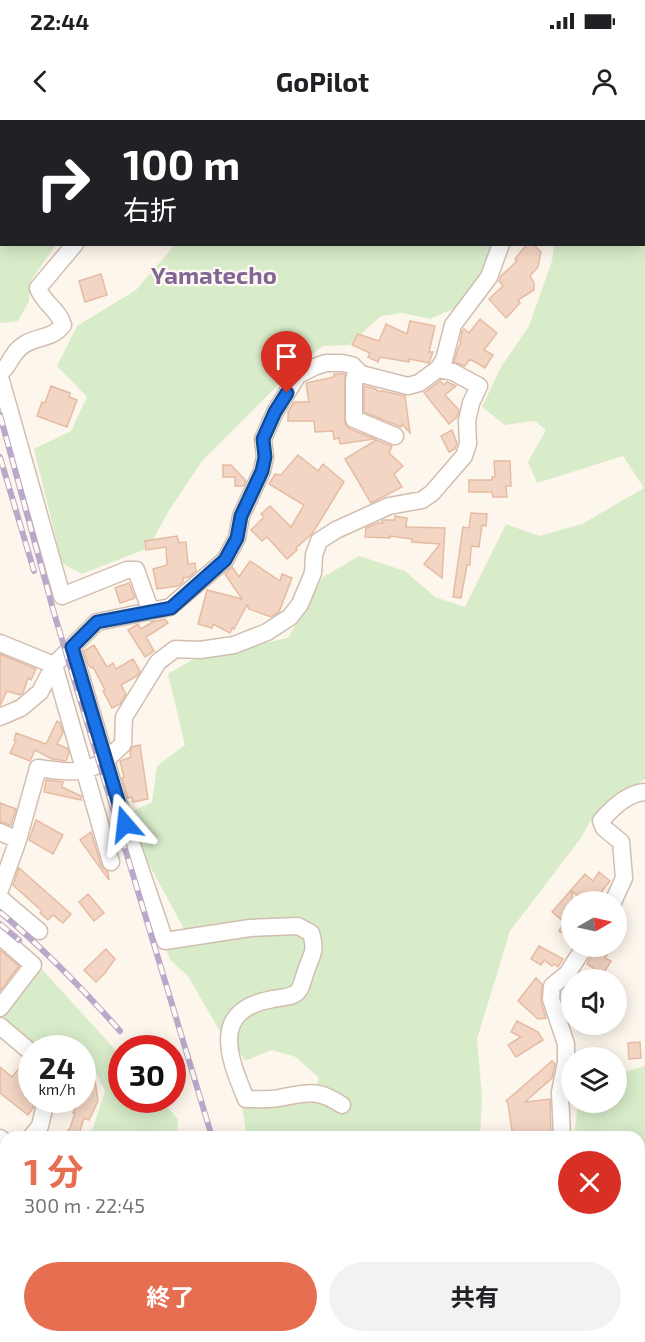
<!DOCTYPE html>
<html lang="ja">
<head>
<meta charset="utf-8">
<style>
	body { margin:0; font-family:"Exo 2","Noto Sans JP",sans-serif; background:#f2f2f2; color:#202124; height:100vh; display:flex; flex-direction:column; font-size:22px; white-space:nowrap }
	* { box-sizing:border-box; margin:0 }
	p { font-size:20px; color:#757577 }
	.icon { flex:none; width:33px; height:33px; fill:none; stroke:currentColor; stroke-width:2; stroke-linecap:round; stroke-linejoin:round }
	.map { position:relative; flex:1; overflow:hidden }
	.details { position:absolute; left:0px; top:1011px; width:645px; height:212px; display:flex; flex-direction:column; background:#fff; border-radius:18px 18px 0 0; box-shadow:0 3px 15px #0003 }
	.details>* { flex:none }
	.top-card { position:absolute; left:0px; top:0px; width:645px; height:126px; box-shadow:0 3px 15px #0003; background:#202124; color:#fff; overflow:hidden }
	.needle { width:39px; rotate:81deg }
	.controls { position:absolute; left:561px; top:771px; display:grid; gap:12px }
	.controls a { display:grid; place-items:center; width:66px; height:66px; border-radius:50%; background:#fff; box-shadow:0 3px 15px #0003; font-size:30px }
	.speed { position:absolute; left:18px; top:915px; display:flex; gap:12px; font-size:30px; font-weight:700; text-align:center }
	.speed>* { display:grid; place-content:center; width:78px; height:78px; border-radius:50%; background:#fff; box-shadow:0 3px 15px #0003; line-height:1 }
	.speed small { font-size:15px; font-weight:400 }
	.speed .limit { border:9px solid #d22; background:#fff; color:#111 }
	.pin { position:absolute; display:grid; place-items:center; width:51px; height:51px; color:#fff; margin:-62px -26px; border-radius:50% 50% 50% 0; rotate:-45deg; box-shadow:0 0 6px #0007 }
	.pin .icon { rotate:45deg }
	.me { position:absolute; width:66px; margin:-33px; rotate:343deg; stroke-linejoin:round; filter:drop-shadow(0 0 4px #0008) }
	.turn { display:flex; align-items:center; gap:21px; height:126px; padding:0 24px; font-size:27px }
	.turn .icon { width:78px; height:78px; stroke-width:2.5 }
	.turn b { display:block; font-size:42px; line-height:51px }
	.round { display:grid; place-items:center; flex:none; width:63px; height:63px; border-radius:32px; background:#f2f2f2 }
	.head { display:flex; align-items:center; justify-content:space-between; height:102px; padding:0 24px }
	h1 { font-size:36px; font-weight:700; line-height:45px; color:#e76f51 }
	.primary-button { display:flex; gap:12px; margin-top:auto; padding:12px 24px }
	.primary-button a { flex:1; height:69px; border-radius:36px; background:#e76f51; color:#fff; font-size:24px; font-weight:700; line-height:69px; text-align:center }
	.primary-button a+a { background:#f2f2f2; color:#202124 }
	.status { display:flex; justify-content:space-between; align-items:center; height:42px; padding:0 30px; background:#fff; direction:ltr }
	.status svg { height:16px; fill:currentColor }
	header { display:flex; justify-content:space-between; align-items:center; height:78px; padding:0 24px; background:#fff; font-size:27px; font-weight:700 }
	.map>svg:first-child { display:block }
	.residential { fill:#f5e8da }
	.green { fill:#d8ecc9 }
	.building { fill:#f3d5c3; stroke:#e6bba3; stroke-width:1.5 }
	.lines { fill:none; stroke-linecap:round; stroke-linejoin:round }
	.minor-casing { stroke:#d1beb0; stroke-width:19 }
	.minor { stroke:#fff; stroke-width:16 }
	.rail-casing { stroke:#b9a8c9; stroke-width:6 }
	.rail { stroke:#fffaf3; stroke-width:4; stroke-dasharray:11; stroke-linecap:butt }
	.route-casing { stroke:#114b97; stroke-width:15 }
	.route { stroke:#1a73e8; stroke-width:10 }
	.labels { text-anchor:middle; stroke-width:4.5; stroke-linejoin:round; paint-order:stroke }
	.neighbourhood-label { font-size:24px; font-weight:bold; fill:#846695; stroke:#fffaf3 }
</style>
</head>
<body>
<div class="status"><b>22:44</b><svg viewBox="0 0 49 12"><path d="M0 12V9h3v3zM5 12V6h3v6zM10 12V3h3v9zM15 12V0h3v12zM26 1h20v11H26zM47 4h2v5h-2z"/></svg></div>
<header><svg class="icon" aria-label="back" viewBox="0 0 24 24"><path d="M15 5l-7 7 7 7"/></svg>GoPilot<svg class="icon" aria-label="person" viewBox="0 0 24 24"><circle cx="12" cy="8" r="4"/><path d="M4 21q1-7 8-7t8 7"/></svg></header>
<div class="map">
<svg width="645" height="1222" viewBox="0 0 645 1222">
	<rect width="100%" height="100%" fill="#fdf6ec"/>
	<path class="residential" d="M 316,1217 L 410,1217 L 411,1222 L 318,1222 Z"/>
	<path class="green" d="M 0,0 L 588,0 L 2,2 L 2,124 L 56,125 L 31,160 L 29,181 L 18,201 L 0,203 Z
		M 606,0 L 645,0 L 645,659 L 604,685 L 592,698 L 581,718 L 510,811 L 477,919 L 482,976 L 480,1017 L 247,1017 L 242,987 L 311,977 L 319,958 L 296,937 L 272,930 L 245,941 L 234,922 L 240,902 L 261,886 L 288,880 L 312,812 L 249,802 L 184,809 L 139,726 L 131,692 L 152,682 L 157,646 L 185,625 L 168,554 L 195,538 L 288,518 L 323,457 L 359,436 L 405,451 L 435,477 L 465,487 L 506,404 L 539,416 L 582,404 L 644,368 L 623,336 L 537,363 L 528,342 L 546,310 L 535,301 L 505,305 L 482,287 L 501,247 L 529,206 L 552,141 L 554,125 L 644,124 L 644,2 L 605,1 Z
		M 172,125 L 495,125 L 484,155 L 462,185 L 430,199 L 403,193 L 381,196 L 349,225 L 323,226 L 299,244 L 202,341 L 170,389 L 148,428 L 82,454 L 62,443 L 34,329 L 71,311 L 87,277 L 57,246 L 77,206 L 136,170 L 173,127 Z
		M 297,810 L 310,826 L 295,867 L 227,898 L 221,913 L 188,856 L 170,840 L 165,826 Z
		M 38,845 L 121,936 L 122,980 L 161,980 L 178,999 L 177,1017 L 93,1017 L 92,1011 L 105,971 L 92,944 L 83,935 L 82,928 L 34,928 L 0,901 L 0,892 Z
		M 645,946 L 645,1102 L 639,1107 L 639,1017 L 574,1017 L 578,983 L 616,982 L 617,954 Z
		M 0,1078 L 6,1083 L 6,1197 L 0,1192 Z
		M 155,1216 L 162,1222 L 35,1222 L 29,1217 Z"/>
	<path class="building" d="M 527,124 L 533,124 L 541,132 L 538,147 L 530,156 L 534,163 L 534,170 L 518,180 L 520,183 L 506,198 L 489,179 L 503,166 L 499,161 L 501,156 L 517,141 L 515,139 Z
		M 101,154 L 107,175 L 85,182 L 79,161 Z
		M 480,199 L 497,213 L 484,230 L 493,235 L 485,248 L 470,239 L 465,246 L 454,242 L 458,228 L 461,223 L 460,222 L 462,211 L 464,209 L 469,213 Z
		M 410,201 L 435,206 L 429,232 L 433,232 L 429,243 L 409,239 L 409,242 L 380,237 L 378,242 L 368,237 L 370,233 L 352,225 L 358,214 L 379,221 L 386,204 L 407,214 Z
		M 334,254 L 345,254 L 345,304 L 350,309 L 375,319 L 340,324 L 339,318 L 334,319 L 333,311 L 315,312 L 314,301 L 288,301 L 288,292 L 294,282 L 309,282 L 306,263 L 334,257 Z
		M 440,261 L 444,265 L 447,262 L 456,266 L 445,275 L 459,290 L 457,297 L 449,304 L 424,273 Z
		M 51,266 L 70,273 L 69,277 L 77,280 L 67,307 L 37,296 L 42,282 L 45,283 Z
		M 364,266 L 376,269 L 377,271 L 383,271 L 405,276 L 410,313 L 402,304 L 401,307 L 364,292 Z
		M 452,310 L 457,323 L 455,329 L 449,332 L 441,316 Z
		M 376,320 L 392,326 L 389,333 L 403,346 L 394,354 L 402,367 L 371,383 L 345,339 Z
		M 298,335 L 318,351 L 323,344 L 344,362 L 312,414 L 296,428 L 297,430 L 287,439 L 267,417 L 262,421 L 251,410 L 264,397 L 261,394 L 270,386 L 291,407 L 304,385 L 269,364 L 275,354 L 281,355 Z
		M 494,341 L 510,341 L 511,366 L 506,366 L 507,377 L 493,377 L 492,372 L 469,372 L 469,360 L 492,360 L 492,357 L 495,357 Z
		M 223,345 L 231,345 L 246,361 L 244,366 L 235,366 L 235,357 L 223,357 Z
		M 471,393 L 487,394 L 486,406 L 482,405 L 479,427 L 471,426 L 470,445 L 467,445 L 461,478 L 453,477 L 463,407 L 469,408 Z
		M 395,396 L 407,398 L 406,407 L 445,408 L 442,458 L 424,444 L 440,424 L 412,422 L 412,419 L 390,416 L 390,418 L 365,417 L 366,408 L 378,403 L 383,403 L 382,401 L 384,400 L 395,400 Z
		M 177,416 L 179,423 L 186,422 L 188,444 L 195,443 L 196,451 L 189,457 L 183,458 L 183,462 L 178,466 L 157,469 L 153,449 L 167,445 L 166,427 L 146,430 L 145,421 Z
		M 250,441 L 280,461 L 282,454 L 292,458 L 279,492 L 271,497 L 249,489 L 247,485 L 234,509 L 232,508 L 230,513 L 213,504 L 212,508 L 198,504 L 207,470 L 242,479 L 225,454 L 232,447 L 239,457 Z
		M 129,463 L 135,478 L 120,483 L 115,468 Z
		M 165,499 L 168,503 L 146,517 L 154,531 L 145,537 L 128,510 L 138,504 L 141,509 L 153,502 Z
		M 94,525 L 107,547 L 113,543 L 116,549 L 133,539 L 140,551 L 137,556 L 121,565 L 126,574 L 120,584 L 112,588 L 103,571 L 105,570 L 93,547 L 91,548 L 88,544 L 84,531 Z
		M 0,534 L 36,549 L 31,560 L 28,558 L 23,573 L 20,575 L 7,571 L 0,586 Z
		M 57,601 L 60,603 L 63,613 L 57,624 L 67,628 L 69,633 L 66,641 L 52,639 L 35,630 L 30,641 L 10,633 L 16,621 L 14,620 L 16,613 L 46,624 Z
		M 140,625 L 148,679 L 133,682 L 132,677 L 128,678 L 122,658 L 124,657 L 120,641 L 131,637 L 130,632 L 132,627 Z
		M 46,660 L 63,662 L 62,667 L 81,676 L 81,680 L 44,672 Z
		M 0,683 L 16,689 L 11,705 L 0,702 Z
		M 36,700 L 63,715 L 53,734 L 29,720 Z
		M 91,712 L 101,745 L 108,752 L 109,760 L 80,720 Z
		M 19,748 L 71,794 L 63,803 L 53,795 L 48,800 L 40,793 L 42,791 L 13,765 Z
		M 599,752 L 610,761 L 602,771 L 603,782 L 584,782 L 572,771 L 572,819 L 559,811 L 564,802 L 552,792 L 585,754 L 593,761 Z
		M 88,774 L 104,793 L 94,801 L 79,782 Z
		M 539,826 L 563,839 L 558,847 L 554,844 L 552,846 L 544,840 L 541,845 L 531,839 Z
		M 597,826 L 604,826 L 610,830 L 605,838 L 611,841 L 603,854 L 587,844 Z
		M 106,829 L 115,839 L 105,853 L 96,862 L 84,850 Z
		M 0,830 L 19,846 L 0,871 Z
		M 536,858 L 542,864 L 541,882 L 546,898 L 538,899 L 518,881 Z
		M 517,901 L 538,912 L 543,920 L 516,937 L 508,925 L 521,917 L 511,912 Z
		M 640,922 L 641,938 L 629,939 L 628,923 Z
		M 25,941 L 32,943 L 32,980 L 35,980 L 33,988 L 28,995 L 0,973 L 0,947 L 12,957 Z
		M 552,941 L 555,944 L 552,958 L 525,982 L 550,979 L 551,1017 L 513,1017 L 508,983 L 506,981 Z
		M 95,961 L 98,981 L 89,1000 L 84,998 L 78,1017 L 63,1017 L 70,1008 L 75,993 L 73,993 L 79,980 L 82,980 L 82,963 Z"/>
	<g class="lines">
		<g class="minor-casing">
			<path id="minor" d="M 593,2 L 594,0
				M 357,250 L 354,260 L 354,299 L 395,316
				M 0,253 C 12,244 10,233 25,224 C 38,216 52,219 63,205 C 59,190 43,183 38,168 L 75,124
				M 0,257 L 62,476 L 127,450 L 136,450 L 151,492
				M 0,523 L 54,545 L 111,742
				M 72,527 L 125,704 L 165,821 L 250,808 L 298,806 L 311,813 C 316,831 313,832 307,848 C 304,855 303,864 299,870 C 294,878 281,877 273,879 C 210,890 228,936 246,979 C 257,979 268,980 279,978 C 307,973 317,968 342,985
				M 0,597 L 21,588 L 40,572 L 54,545 L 97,502 L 170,487 L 225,440 L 237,418 L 241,396 L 262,351 L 265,337 L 263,319 L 275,292 L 298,255 L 314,247 L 326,243 L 342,243 L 352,245 L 361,254 L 408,266 L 419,263 L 438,249 L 444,240 L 453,205 L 489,157 L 501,124
				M 0,712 L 18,720
				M 0,770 L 18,720 L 38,648 C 81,654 92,655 123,624 L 124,597 L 158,542 L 175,529 L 200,530 L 234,525 L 267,512 L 290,497 L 300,484 L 313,453 L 314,435 L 319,421 L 336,410 L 389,386 L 422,380 L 432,373 L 464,336 L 468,324 L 467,301 L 471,283 L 479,266 L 453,252 L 438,249
				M 0,778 L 39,811
				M 613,782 L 624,758 L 621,722 L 604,708 L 601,701 C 612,688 628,673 645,672
				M 0,816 L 33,845 L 0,888
				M 0,906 L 32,933
				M 31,1017 L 40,1006 L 46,980
				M 562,1017 L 560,972 L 566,942 L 566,924 L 551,879 L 552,866 L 567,854 L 585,826
				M 0,1018 L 6,1023
				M 0,1037 L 6,1042
				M 0,1073 L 6,1078
				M 639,1141 L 640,1134 L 645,1126
				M 639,1151 L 645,1167
				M 163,1216 L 169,1222
				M 218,1216 L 225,1222
				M 593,1216 L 599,1222
				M 473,1222 L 473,1216"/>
		</g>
		<use href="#minor" class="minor"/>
		<g class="rail-casing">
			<path id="rail" d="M 0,295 L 54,493 L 212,1017
				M 0,337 L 34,451
				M 0,792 C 43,828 83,869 120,911
				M 0,804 L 19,820
				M 271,1216 L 273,1222
				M 296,1216 L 298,1222"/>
		</g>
		<use href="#rail" class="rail"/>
	</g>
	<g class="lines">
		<g class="route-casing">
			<path id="route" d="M 125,704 L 72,527 L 97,502 L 171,488 L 225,440 L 237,418 L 241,396 L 262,351 L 265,337 L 263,319 L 275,292 L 287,273"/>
		</g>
		<use href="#route" class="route"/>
	</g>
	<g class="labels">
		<g class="neighbourhood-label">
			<text x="214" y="164">Yamatecho</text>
		</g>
	</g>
</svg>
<div class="controls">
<a><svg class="needle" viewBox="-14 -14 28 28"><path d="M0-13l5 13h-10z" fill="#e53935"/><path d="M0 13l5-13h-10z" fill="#757577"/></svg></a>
<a><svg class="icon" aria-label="sound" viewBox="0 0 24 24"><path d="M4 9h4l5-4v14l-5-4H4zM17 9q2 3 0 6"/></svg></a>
<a><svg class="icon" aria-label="layers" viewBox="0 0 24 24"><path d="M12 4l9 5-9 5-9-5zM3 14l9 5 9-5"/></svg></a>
</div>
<div class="speed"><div>24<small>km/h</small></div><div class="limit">30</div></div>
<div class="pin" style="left:287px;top:273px;background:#d93025"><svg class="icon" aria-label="arrive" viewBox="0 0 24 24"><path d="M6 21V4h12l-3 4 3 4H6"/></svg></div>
<svg class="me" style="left:125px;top:704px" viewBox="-20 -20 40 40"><path d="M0-17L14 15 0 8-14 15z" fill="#1a73e8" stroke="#fff" stroke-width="4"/></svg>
<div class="top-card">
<div class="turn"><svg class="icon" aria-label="right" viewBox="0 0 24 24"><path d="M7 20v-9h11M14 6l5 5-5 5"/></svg><div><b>100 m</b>右折</div></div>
</div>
<section class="details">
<div class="head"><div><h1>1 分</h1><p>300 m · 22:45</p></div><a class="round" style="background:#d93025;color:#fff"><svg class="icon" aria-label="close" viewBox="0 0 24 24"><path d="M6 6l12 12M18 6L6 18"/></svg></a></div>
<div class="primary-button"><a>終了</a><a>共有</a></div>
</section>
</div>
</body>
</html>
